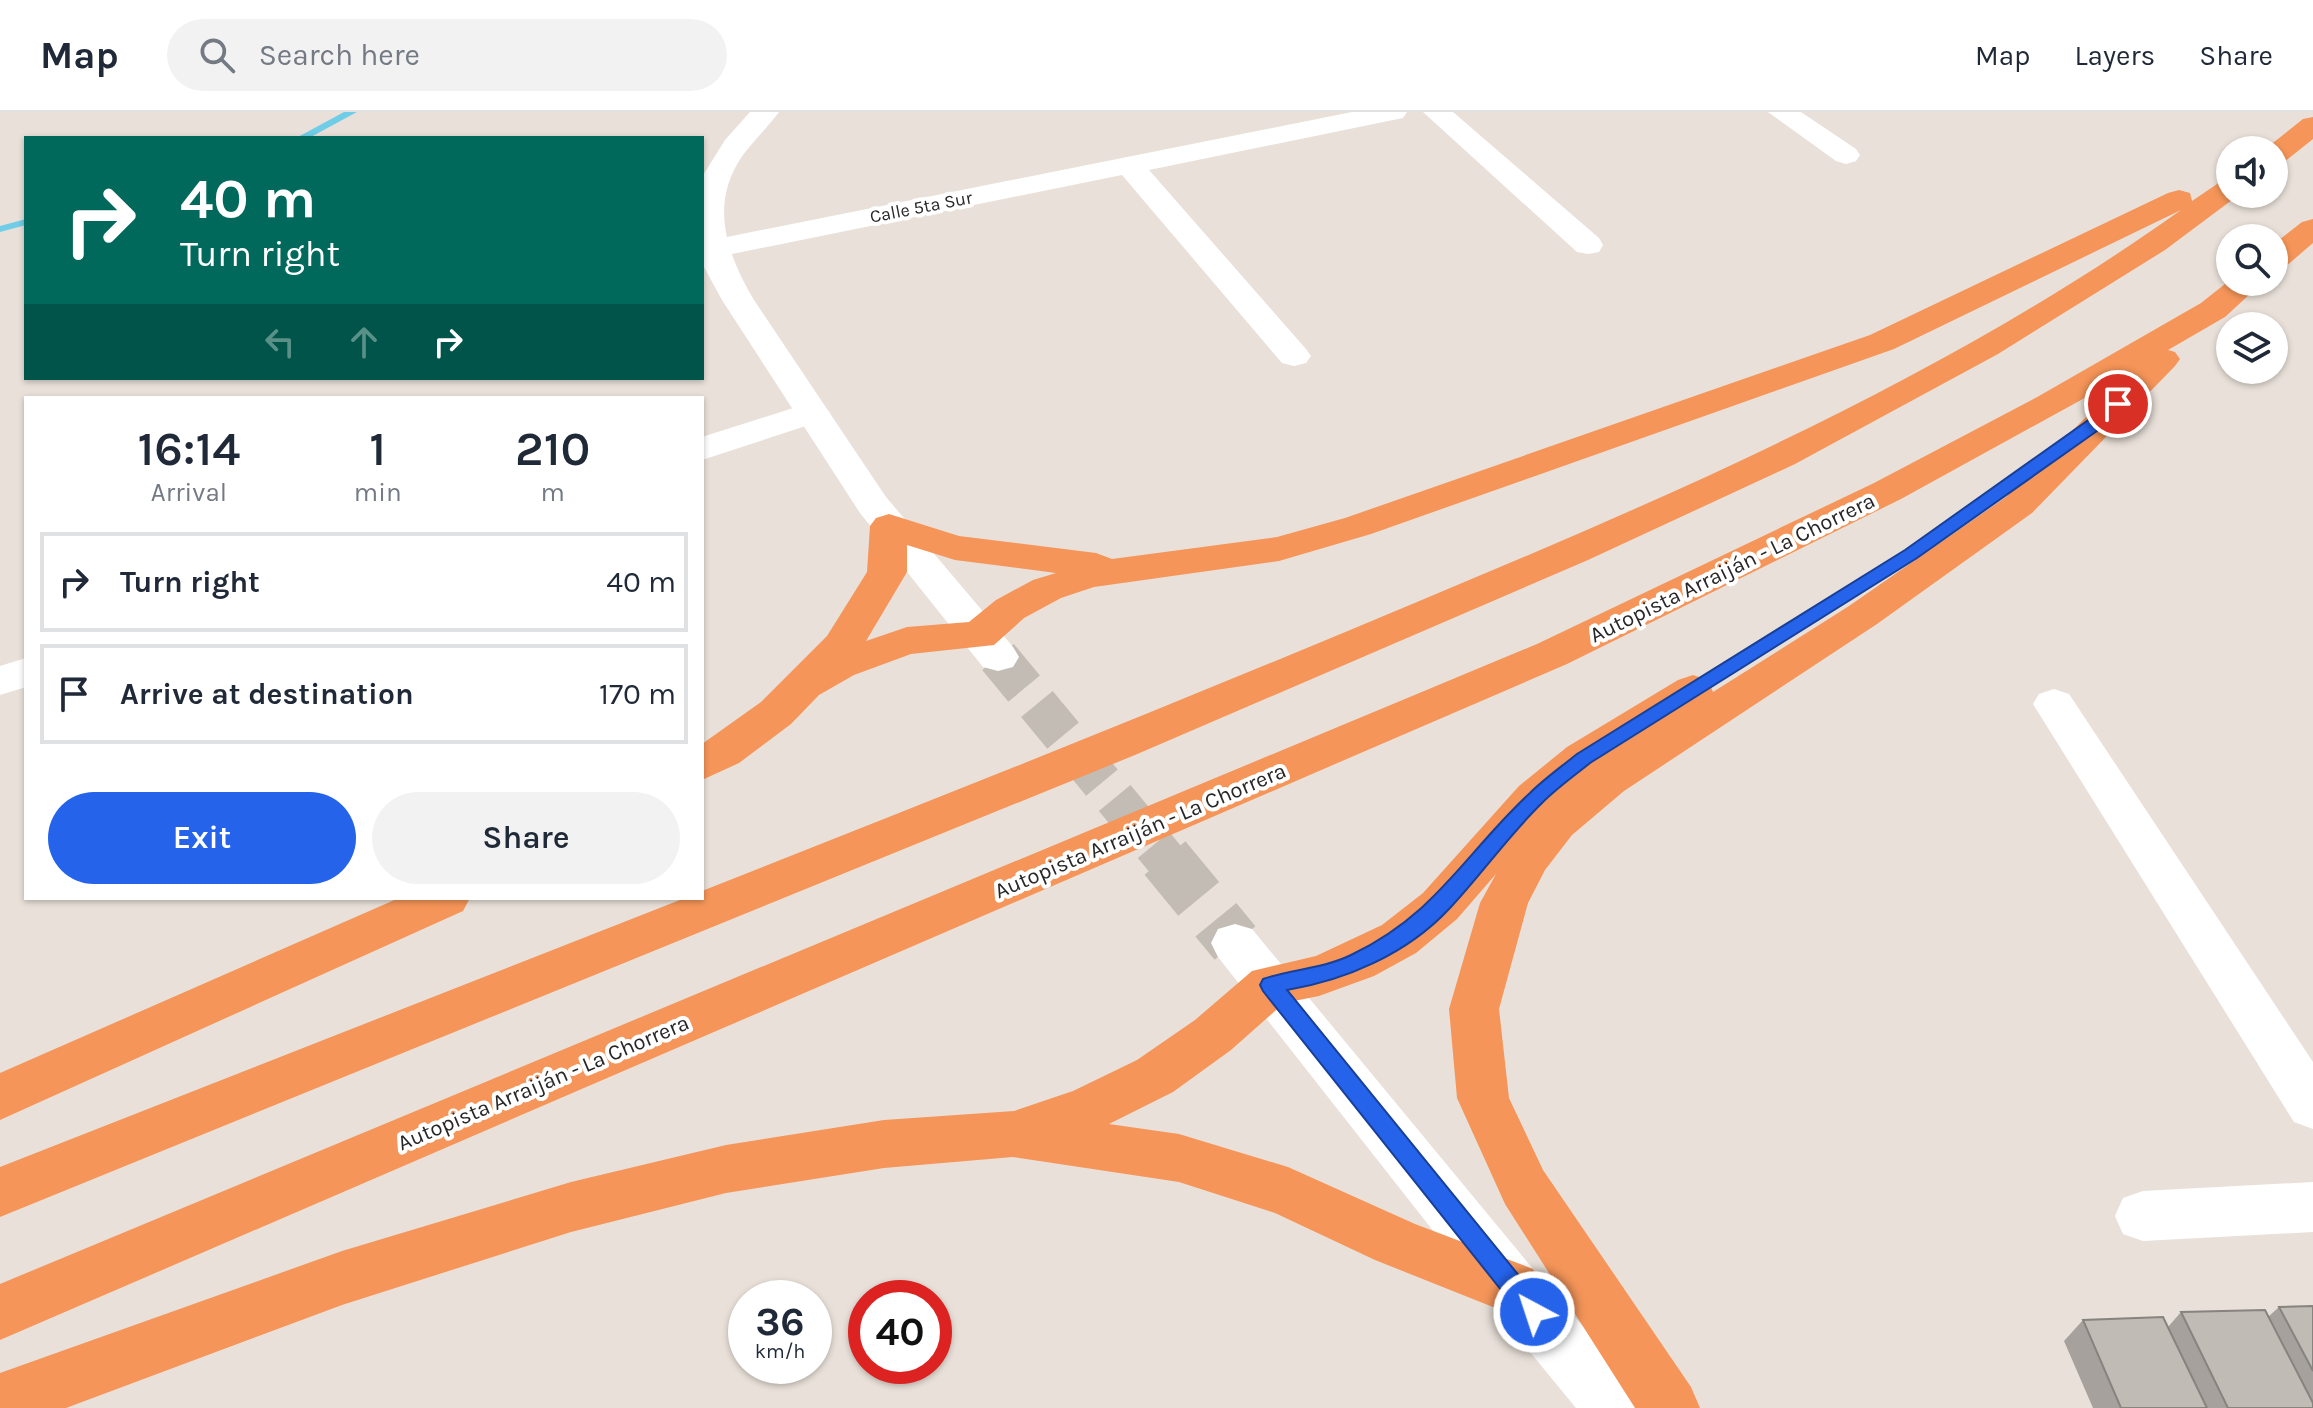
<!DOCTYPE html>
<html lang="en">
<head>
<meta charset="utf-8">
<style>
	body { margin:0; font-family:Karla,sans-serif; background:#f2f2f3; color:#1f2937; height:100vh; display:flex; flex-direction:column; font-size:30px; white-space:nowrap }
	* { box-sizing:border-box; margin:0 }
	p { font-size:26px; color:#747a83 }
	.icon { flex:none; width:44px; height:44px; fill:none; stroke:currentColor; stroke-width:2; stroke-linecap:round; stroke-linejoin:round }
	.map { position:relative; flex:1; overflow:hidden }
	.details { position:absolute; left:24px; top:284px; width:680px; height:504px; display:flex; flex-direction:column; background:#fff; border-radius:0px; box-shadow:0 2px 6px #0004 }
	.details>* { flex:none }
	.banner { position:absolute; left:24px; top:24px; width:680px; height:244px; border-radius:0px; box-shadow:0 2px 6px #0004; background:#00695c; color:#fff; overflow:hidden }
	.controls { position:absolute; left:2216px; top:24px; display:grid; gap:16px }
	.controls a { display:grid; place-items:center; width:72px; height:72px; border-radius:50%; background:#fff; box-shadow:0 2px 6px #0004; font-size:40px }
	.speed { position:absolute; left:728px; top:1168px; display:flex; gap:16px; font-size:40px; font-weight:700; text-align:center }
	.speed>* { display:grid; place-content:center; width:104px; height:104px; border-radius:50%; background:#fff; box-shadow:0 2px 6px #0004; line-height:1 }
	.speed small { font-size:20px; font-weight:400 }
	.speed .limit { border:12px solid #d22; background:#fff; color:#111 }
	.pin { position:absolute; display:grid; place-items:center; width:68px; height:68px; color:#fff; margin:-34px; border:4px solid #fff; border-radius:50%; box-shadow:0 2px 8px #0007 }
	.me { position:absolute; width:88px; margin:-44px; rotate:320deg; stroke-linejoin:round; filter:drop-shadow(0 0 6px #0008) }
	.turn { display:flex; align-items:center; gap:28px; height:168px; padding:0 24px; font-size:36px }
	.turn .icon { width:104px; height:104px; stroke-width:2.5 }
	.turn b { display:block; font-size:56px; line-height:68px }
	.lanes { display:flex; align-items:center; height:76px; padding:0 24px; background:#0003; justify-content:center; gap:40px; direction:ltr }
	.lanes .off { opacity:.35 }
	.eta { display:flex; justify-content:space-evenly; align-items:center; height:136px; text-align:center }
	.eta b { font-size:48px; font-weight:600; line-height:56px }
	.button { display:flex; gap:16px; margin-top:auto; padding:16px 24px }
	.button a { flex:1; height:92px; border-radius:48px; background:#2563eb; color:#fff; font-size:32px; font-weight:600; line-height:92px; text-align:center }
	.button a+a { background:#f2f2f3; color:#1f2937 }
	ul { padding:0; list-style:none }
	li { display:flex; align-items:center; gap:24px; height:100px; margin:0 16px 12px; padding:0 8px; border:4px solid #e0e1e3; border-radius:0px }
	li div { flex:1 }
	li b { display:block; font-size:30px }
	li em { font-style:normal }
	header { display:flex; align-items:center; gap:48px; box-sizing:border-box; height:112px; padding:0 40px; background:#fff; border-bottom:2px solid #e0e1e3 }
	header strong { font-size:38px }
	nav { display:flex; gap:44px; margin-inline-start:auto; font-size:28px }
	.search { width:560px; height:72px; background:#f2f2f3; display:flex; align-items:center; gap:20px; box-sizing:border-box; padding:0 28px; border-radius:44px; color:#747a83; font-size:30px }
	.map>svg:first-child { display:block }
	.lines { fill:none; stroke-linecap:round; stroke-linejoin:round }
	.stream { fill:#70cde7; fill-rule:evenodd }
	.tertiary-tunnel-far1 { stroke:#c2bcb5; stroke-width:41; stroke-dasharray:41 20; stroke-linecap:butt }
	.tertiary-tunnel { stroke:#c2bcb5; stroke-width:53; stroke-dasharray:53 27; stroke-linecap:butt }
	.minor { fill:#fff; fill-rule:evenodd }
	.tertiary { fill:#fff; fill-rule:evenodd }
	.motorway { fill:#f59559; fill-rule:evenodd }
	.wall { fill:#a6a19d }
	.building { fill:#c1bbb6; stroke:#87837f; stroke-width:2 }
	.route { fill:#2563eb; stroke:#184099; stroke-width:2 }
	.labels { text-anchor:middle; stroke-width:8; stroke-linejoin:round; paint-order:stroke }
	.far-street-label { font-size:18px; fill:#272727; stroke:#fff }
	.street-label { font-size:22px; fill:#272727; stroke:#fff }
</style>
</head>
<body>
<header>
<strong>Map</strong>
<div class="search"><svg class="icon" aria-label="search" viewBox="0 0 24 24"><circle cx="10" cy="10" r="6"/><path d="M15 15l6 6"/></svg>Search here</div>
<nav><a>Map</a><a>Layers</a><a>Share</a></nav>
</header>
<div class="map">
<svg width="2313" height="1296" viewBox="0 0 2313 1296">
	<rect width="100%" height="100%" fill="#e9e1d9"/>
	<g class="lines">
		<path class="stream" d="M 344,0 L 357,0 L 309,26 L 296,26 Z
			M 26,107 L 26,113 L 0,120 L 0,114 Z"/>
		<path class="tertiary-tunnel-far1" d="M 998,545 L 1166,748"/>
		<path class="tertiary-tunnel" d="M 1165,746 L 1235,831"/>
		<path class="minor" d="M 1352,0 L 1407,0 L 1403,6 L 1393,8 L 1149,58 L 1306,237 L 1311,244 L 1306,251 L 1294,254 L 1282,251 L 1122,63 L 712,146 L 702,144 L 702,130 Z
			M 1423,0 L 1453,0 L 1599,126 L 1603,133 L 1599,140 L 1588,142 L 1577,140 Z
			M 1768,0 L 1801,0 L 1856,37 L 1860,43 L 1856,49 L 1846,52 L 1836,49 Z
			M 812,290 L 824,294 L 830,301 L 824,308 L 702,348 L 702,325 Z
			M 26,546 L 26,575 L 0,583 L 0,554 Z
			M 2054,577 L 2069,582 L 2313,950 L 2313,1017 L 2294,1010 L 2033,592 L 2039,582 Z
			M 2313,1070 L 2313,1120 L 2143,1129 L 2123,1122 L 2115,1104 L 2123,1086 L 2143,1079 Z"/>
		<path class="tertiary" d="M 750,0 L 779,0 C 768,15 754,28 743,43 C 709,91 726,141 754,188 L 886,385 L 1013,535 L 1019,545 L 1013,555 L 998,559 L 983,555 L 860,401 L 722,188 L 704,155 L 702,65 L 725,28 Z
			M 1235,812 L 1252,817 L 1533,1157 L 1636,1275 L 1645,1296 L 1576,1296 L 1493,1195 L 1218,845 L 1211,831 L 1218,817 Z"/>
		<path class="motorway" d="M 2313,5 L 2313,27 L 2284,50 L 2274,53 L 2274,38 L 2264,38 L 2303,7 Z
			M 2230,67 L 2230,82 L 2240,82 L 2165,138 L 1998,242 L 1795,352 L 1588,448 L 1135,643 L 0,1105 L 0,1055 L 685,786 L 702,786 L 702,779 C 941,685 1179,590 1417,490 C 1680,380 1947,265 2181,98 L 1894,237 L 1371,422 L 1279,449 L 1094,475 L 1061,486 L 1024,506 L 994,533 L 911,542 L 854,563 L 819,583 L 791,612 L 739,651 L 702,668 L 702,632 L 761,590 L 827,524 L 867,460 L 870,414 L 876,406 L 889,402 L 959,424 L 1096,441 L 1112,447 L 1277,425 L 1345,406 L 1870,223 L 2168,81 L 2179,78 L 2190,81 L 2192,89 L 2220,70 ZM 907,433 L 955,448 L 1056,461 L 1033,468 L 996,488 L 969,510 L 907,515 L 866,529 L 907,460 Z
			M 2313,107 L 2313,131 L 2285,155 L 2274,157 L 2274,132 L 2302,110 Z
			M 2230,168 L 2263,170 L 2225,205 L 2168,238 L 2175,240 L 2180,247 L 2175,254 L 2032,401 L 1877,512 L 1624,679 L 1572,723 L 1545,758 L 1528,791 L 1499,897 L 1509,986 L 1543,1058 L 1691,1275 L 1700,1296 L 1635,1296 L 1505,1092 L 1457,986 L 1449,897 L 1480,791 L 1496,762 L 1457,807 L 1416,841 L 1374,864 L 1319,884 L 1284,891 L 1231,938 L 1173,980 L 1109,1012 L 1179,1022 L 1288,1055 L 1415,1112 L 1533,1157 L 1542,1176 L 1533,1195 L 1513,1203 L 1375,1148 L 1275,1101 L 1179,1070 L 1013,1045 L 884,1056 L 726,1081 L 571,1120 L 342,1193 L 66,1296 L 0,1296 L 0,1261 L 342,1139 L 571,1070 L 726,1033 L 884,1008 L 1014,999 L 1073,979 L 1137,948 L 1195,908 L 1252,859 L 1316,844 L 1382,813 L 1423,781 L 1519,674 L 1567,635 L 1678,568 L 1693,563 L 1708,568 L 1713,580 L 1849,494 L 2006,385 L 2130,261 L 1901,387 L 1567,552 L 0,1228 L 0,1172 L 1537,532 L 1874,371 L 2039,284 L 2201,191 Z
			M 399,786 L 470,786 L 463,799 L 0,1008 L 0,961 Z"/>
	</g>
	<path class="wall" d="M 2313,1194 L 2313,1296 L 2093,1296 L 2064,1229 L 2083,1208 L 2168,1215 L 2181,1200 L 2268,1205 L 2279,1195 Z"/>
	<path class="building" d="M 2313,1194 L 2313,1259 L 2279,1195 Z
		M 2265,1198 L 2313,1291 L 2313,1296 L 2228,1296 L 2181,1200 Z
		M 2163,1205 L 2207,1296 L 2121,1296 L 2083,1208 Z"/>
	<path class="route" d="M 2118,287 L 2125,292 L 2104,314 L 1917,446 L 1590,651 C 1574,664 1557,676 1542,691 C 1509,723 1481,763 1449,797 C 1407,842 1346,868 1287,878 L 1542,1192 L 1546,1200 L 1542,1208 L 1534,1211 L 1525,1208 L 1263,879 L 1260,873 L 1263,867 C 1292,857 1322,857 1351,843 C 1437,802 1465,741 1530,681 C 1544,667 1561,655 1577,642 L 1905,438 Z"/>
	<g class="labels">
		<g class="far-street-label">
			<text transform="translate(921 95) rotate(-11)" y="6">Calle 5ta Sur</text>
		</g>
		<g class="street-label">
			<text transform="translate(1732 455) rotate(-26)" y="8">Autopista Arraiján - La Chorrera</text>
			<text transform="translate(1140 718) rotate(-23)" y="8">Autopista Arraiján - La Chorrera</text>
			<text transform="translate(543 970) rotate(-23)" y="8">Autopista Arraiján - La Chorrera</text>
		</g>
	</g>
</svg>
<div class="controls">
<a><svg class="icon" aria-label="sound" viewBox="0 0 24 24"><path d="M4 9h4l5-4v14l-5-4H4zM17 9q2 3 0 6"/></svg></a>
<a><svg class="icon" aria-label="search" viewBox="0 0 24 24"><circle cx="10" cy="10" r="6"/><path d="M15 15l6 6"/></svg></a>
<a><svg class="icon" aria-label="layers" viewBox="0 0 24 24"><path d="M12 4l9 5-9 5-9-5zM3 14l9 5 9-5"/></svg></a>
</div>
<div class="speed"><div>36<small>km/h</small></div><div class="limit">40</div></div>
<div class="pin" style="left:2118px;top:292px;background:#d93025"><svg class="icon" aria-label="arrive" viewBox="0 0 24 24"><path d="M6 21V4h12l-3 4 3 4H6"/></svg></div>
<svg class="me" style="left:1534px;top:1200px" viewBox="-20 -20 40 40"><circle r="17" fill="#2563eb" stroke="#fff" stroke-width="3"/><path d="M0-11L8 9 0 5-8 9z" fill="#fff"/></svg>
<div class="banner">
<div class="turn"><svg class="icon" aria-label="right" viewBox="0 0 24 24"><path d="M7 20v-9h11M14 6l5 5-5 5"/></svg><div><b>40 m</b>Turn right</div></div>
<div class="lanes"><svg class="icon off" aria-label="left" viewBox="0 0 24 24"><path d="M17 20v-9H6M10 6l-5 5 5 5"/></svg><svg class="icon off" aria-label="ahead" viewBox="0 0 24 24"><path d="M12 20V5M6 11l6-6 6 6"/></svg><svg class="icon" aria-label="right" viewBox="0 0 24 24"><path d="M7 20v-9h11M14 6l5 5-5 5"/></svg></div>
</div>
<section class="details">
<div class="eta">
<div><b>16:14</b><p>Arrival</p></div>
<div><b>1</b><p>min</p></div>
<div><b>210</b><p>m</p></div>
</div>
<ul>
<li><svg class="icon" aria-label="right" viewBox="0 0 24 24"><path d="M7 20v-9h11M14 6l5 5-5 5"/></svg><div><b>Turn right</b></div><em>40 m</em></li>
<li><svg class="icon" aria-label="arrive" viewBox="0 0 24 24"><path d="M6 21V4h12l-3 4 3 4H6"/></svg><div><b>Arrive at destination</b></div><em>170 m</em></li>
</ul>
<div class="button"><a>Exit</a><a>Share</a></div>
</section>
</div>
</body>
</html>
